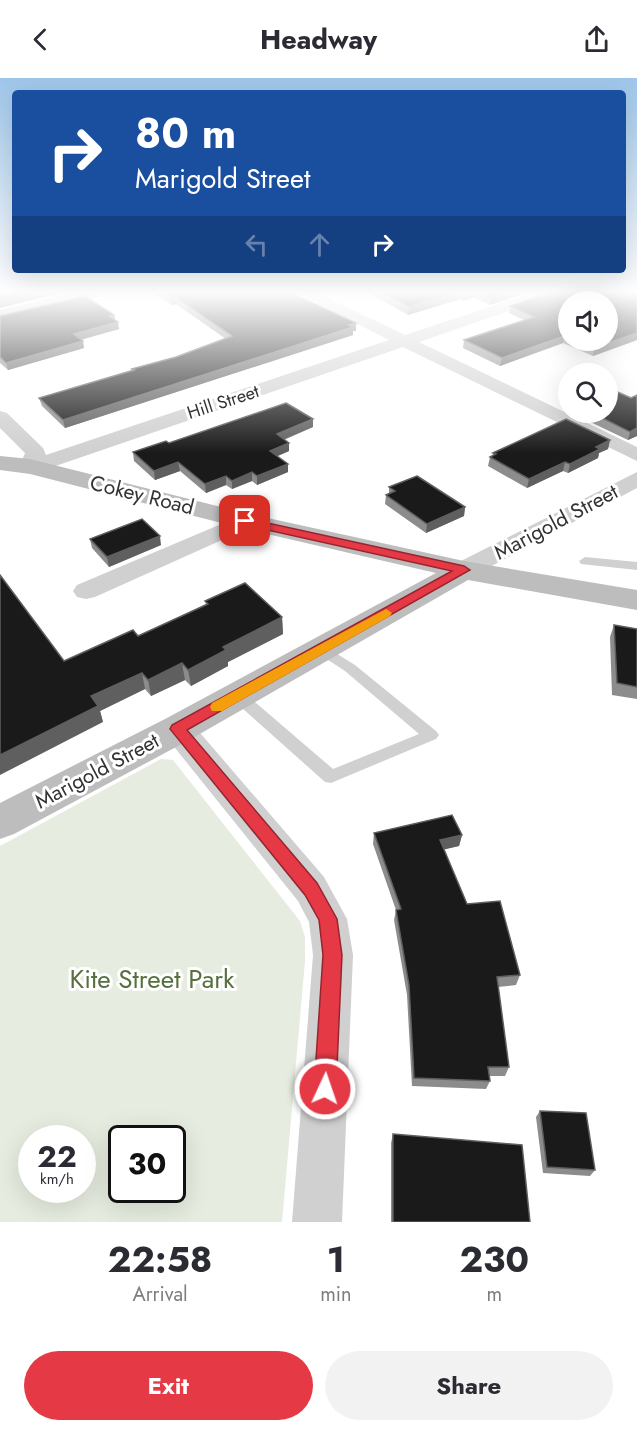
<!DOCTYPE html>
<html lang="en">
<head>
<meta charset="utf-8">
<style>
	body { margin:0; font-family:Jost,sans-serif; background:#f2f2f3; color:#2b2b33; height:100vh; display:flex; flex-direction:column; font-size:22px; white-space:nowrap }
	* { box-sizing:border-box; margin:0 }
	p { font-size:20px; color:#7c7c81 }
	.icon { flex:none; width:33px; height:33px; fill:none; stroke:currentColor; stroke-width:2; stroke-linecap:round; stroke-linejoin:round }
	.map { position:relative; height:1144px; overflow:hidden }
	.drawer { display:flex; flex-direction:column; background:#fff; flex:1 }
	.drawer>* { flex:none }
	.guide { position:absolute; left:12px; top:12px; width:614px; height:183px; border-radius:6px; box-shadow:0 6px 24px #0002; background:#1a4fa0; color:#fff; overflow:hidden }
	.controls { position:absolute; left:558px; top:213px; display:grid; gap:12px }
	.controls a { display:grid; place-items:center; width:60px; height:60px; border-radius:50%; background:#fff; box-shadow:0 6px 24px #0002; font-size:30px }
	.speed { position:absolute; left:18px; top:1047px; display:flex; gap:12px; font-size:30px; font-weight:700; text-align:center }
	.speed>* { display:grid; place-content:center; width:78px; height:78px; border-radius:50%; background:#fff; box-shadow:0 6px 24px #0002; line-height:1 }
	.speed small { font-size:15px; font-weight:400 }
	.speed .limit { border:3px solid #111; border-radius:9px; background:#fff; color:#111 }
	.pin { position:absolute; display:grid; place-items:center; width:51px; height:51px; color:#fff; margin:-26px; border-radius:12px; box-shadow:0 3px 9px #0006 }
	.me { position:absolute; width:66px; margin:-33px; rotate:3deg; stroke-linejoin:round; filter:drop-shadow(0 0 4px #0008) }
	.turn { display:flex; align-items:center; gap:21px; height:126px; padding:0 24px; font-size:27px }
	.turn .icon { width:78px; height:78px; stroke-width:2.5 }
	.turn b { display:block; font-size:42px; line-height:51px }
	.lanes { display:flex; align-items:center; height:57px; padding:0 24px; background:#0003; justify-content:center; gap:30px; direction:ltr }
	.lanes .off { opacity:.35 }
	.eta { display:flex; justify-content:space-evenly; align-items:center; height:102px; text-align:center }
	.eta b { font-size:36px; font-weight:700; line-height:42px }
	.primary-button { display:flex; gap:12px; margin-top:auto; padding:12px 24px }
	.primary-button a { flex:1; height:69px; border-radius:36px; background:#e63946; color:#fff; font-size:24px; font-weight:700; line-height:69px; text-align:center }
	.primary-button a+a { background:#f2f2f3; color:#2b2b33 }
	header { display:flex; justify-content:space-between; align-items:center; height:78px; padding:0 24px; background:#fff; font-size:27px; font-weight:700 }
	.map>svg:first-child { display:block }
	.green { fill:#e6ecdf; fill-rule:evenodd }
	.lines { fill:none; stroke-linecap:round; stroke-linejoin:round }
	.lane { fill:#d0d0d0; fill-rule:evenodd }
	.street { fill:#d0d0d0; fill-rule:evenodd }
	.secondary { fill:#bdbdbd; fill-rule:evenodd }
	.wall { fill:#8c8c8c; fill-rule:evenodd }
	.shaded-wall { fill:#5f5f5f }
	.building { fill:#1a1a1a; stroke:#5f5f5f; stroke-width:1.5 }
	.route { fill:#e63946; stroke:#96252e; stroke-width:1.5 }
	.slow { fill:#f59e0b }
	.labels { text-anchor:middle; stroke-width:6; stroke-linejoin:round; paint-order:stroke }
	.far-street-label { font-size:18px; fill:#333; stroke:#fff }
	.street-label { font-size:21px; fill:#333; stroke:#fff }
	.near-park-label { font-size:26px; fill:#56703f; stroke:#fff }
</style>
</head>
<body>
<header><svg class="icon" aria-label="back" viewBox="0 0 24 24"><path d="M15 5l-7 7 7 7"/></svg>Headway<svg class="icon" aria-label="share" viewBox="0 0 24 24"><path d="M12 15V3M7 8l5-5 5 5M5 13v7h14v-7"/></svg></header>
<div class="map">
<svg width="637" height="1144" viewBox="0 0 637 1144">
	<rect width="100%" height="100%" fill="#fff"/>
	<path class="green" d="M 161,681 L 173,682 L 300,843 L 305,859 L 305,883 L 282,1144 L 0,1144 L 0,768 ZM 32,1060 L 82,1060 L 82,1112 L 32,1112 ZM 122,1060 L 172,1060 L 172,1112 L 122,1112 Z"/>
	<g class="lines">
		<path class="lane" d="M 585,479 L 637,484 L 637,492 L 581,486 L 579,483 Z
			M 321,566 L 355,587 L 436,653 L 439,657 L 436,661 L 331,705 L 325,704 L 232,621 L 230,617 L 232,613 L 242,613 L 333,691 L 419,656 L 345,593 L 316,574 L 314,571 L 316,568 Z"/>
		<path class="street" d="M 297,215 L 317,215 L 405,257 L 532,215 L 555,215 L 552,218 L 419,264 L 637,369 L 637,383 L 403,269 L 38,394 L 30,395 L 22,394 L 19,389 L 25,375 L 0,350 L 0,333 L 7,335 L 43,370 L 46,377 L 389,262 Z
			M 637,394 L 637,410 L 473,498 L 464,500 L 455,498 L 451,492 L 455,486 Z
			M 245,436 L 253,438 L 257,443 L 253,448 L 95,519 L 86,521 L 77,519 L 73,513 L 77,507 Z
			M 178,639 L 189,642 L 324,799 L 347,841 L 353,877 L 342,1144 L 292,1144 L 313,877 L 309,844 L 298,823 L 167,660 L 162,651 L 167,642 Z"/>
		<path class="secondary" d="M 71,215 L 102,215 L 99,219 L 0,244 L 0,232 Z
			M 0,378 L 30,381 L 245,435 L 464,483 L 637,512 L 637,532 L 468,502 L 191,661 L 14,756 L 0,761 L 0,725 L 165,641 L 436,495 L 245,451 L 30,396 L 0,392 Z"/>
	</g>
	<path class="wall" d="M 153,215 L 292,215 L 356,253 L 353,253 L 353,257 L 65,350 L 42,328 L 39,320 L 132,293 L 132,291 L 176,279 L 226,261 L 176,226 L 172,227 Z
		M 369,215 L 525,215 L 490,227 L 473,219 L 463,223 L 460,221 L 408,237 Z
		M 637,215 L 637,262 L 593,278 L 563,265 L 500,288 L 463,270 L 464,262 L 524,242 L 509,235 L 510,228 ZM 568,224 L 608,262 L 568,262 Z
		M 0,238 L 115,243 L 119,251 L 81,262 L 84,270 L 8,292 L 0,285 Z
		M 637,317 L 637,358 L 628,362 L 584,341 L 585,336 L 583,334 L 608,334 Z
		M 313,349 L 284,362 L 289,373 L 277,378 L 288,386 L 288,394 L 257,407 L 252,403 L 232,411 L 226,407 L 206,415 L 180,393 L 155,402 L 134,383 L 133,374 L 169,365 Z
		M 610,362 L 608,371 L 599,375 L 598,380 L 568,395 L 563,393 L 527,410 L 488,388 L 490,379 L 493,377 L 493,375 Z
		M 389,409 L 465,429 L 464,438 L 426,455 L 385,426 L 386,417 L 389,416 Z
		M 90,461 L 161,467 L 109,489 L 92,470 Z
		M 205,523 L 282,539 L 283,556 L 228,584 L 228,588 L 191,608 L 185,602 L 151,618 L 145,611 L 100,633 L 103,644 L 64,583 L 138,558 L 206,526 Z
		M 614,547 L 637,551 L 637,621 L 612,617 L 610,559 Z
		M 374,755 L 462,757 L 459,768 L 444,771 L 467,826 L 520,897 L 516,907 L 498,909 L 509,989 L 505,998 L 489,998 L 490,1003 L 486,1011 L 412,1008 L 407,917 L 394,842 L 396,832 L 373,766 Z
		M 540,1033 L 595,1092 L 590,1098 L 543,1095 L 536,1039 Z
		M 393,1056 L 530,1144 L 391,1144 L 391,1065 Z"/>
	<path class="shaded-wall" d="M 31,215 L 61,215 L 0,230 L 0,222 Z
		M 457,215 L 461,215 L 460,221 L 408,237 L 409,229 Z
		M 464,215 L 474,215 L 473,219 L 463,223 Z
		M 504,215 L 525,215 L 490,227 L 491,220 Z
		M 175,219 L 176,226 L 172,227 L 171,220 Z
		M 114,237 L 116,244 L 109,238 Z
		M 118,244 L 119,251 L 75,263 L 74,256 Z
		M 356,245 L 356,253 L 353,253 L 353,257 L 65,350 L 63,342 Z
		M 637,255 L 637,262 L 593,278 L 594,270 Z
		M 564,258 L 563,265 L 500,288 L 502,280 Z
		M 83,263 L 84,270 L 8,292 L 6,285 Z
		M 313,341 L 313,349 L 277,364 L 277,356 Z
		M 637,350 L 637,358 L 628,362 L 630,354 Z
		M 610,362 L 608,371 L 599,375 L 598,380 L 568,395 L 570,386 L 596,369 Z
		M 289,365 L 289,373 L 271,381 L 270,373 Z
		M 178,384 L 180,393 L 155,402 L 154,393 Z
		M 565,384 L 563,393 L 527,410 L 529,401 Z
		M 288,386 L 288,394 L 257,407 L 257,398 Z
		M 252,394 L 252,403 L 232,411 L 232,403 Z
		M 226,398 L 226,407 L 206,415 L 205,406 Z
		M 465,429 L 464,438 L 426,455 L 427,446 Z
		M 160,458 L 161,467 L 109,489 L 107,479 Z
		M 282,539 L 283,556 L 228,584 L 228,588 L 191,608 L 188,592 L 223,569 Z
		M 182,585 L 185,602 L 151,618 L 148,602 Z
		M 142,595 L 145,611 L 100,633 L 103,644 L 0,697 L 0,677 L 91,618 Z
		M 462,757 L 459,768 L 438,773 L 440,762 Z"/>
	<path class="building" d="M 0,215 L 31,215 L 0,222 Z
		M 164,215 L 292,215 L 356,245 L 349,247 L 353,249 L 63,342 L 39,320 L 134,292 L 132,291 L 176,279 L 232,258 L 175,219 L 171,220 Z
		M 382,215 L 457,215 L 409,229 Z
		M 480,215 L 504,215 L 491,220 Z
		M 548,215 L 637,215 L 637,255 L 594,270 L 576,262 L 608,262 L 608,224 L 568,224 L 568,259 L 564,258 L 502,280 L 464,262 L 534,239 L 510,228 Z
		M 85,218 L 114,237 L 109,238 L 118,244 L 74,256 L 83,263 L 6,285 L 0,279 L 0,238 Z
		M 613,312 L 631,320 L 637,317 L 637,350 L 630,354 L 590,334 L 608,334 L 608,314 Z
		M 286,325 L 313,341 L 277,356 L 289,365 L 270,373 L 288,386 L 257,398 L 252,394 L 232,403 L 226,398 L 205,406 L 178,384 L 154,393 L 133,374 L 166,363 L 169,365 Z
		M 566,341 L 610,362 L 596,369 L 600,371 L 570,386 L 565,384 L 529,401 L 490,379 L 496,376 L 493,375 Z
		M 417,398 L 465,429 L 427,446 L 386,417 L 395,413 L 389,409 Z
		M 142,441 L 160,458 L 107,479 L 90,461 Z
		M 0,497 L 64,583 L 133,552 L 138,558 L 208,526 L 205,523 L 245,505 L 282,539 L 223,569 L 226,572 L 188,592 L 182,585 L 148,602 L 142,595 L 91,618 L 98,628 L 0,677 Z
		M 614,547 L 637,551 L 637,609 L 617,605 Z
		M 452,737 L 462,757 L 440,762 L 467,826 L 500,823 L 520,897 L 497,899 L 509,989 L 488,989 L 490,1003 L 414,1000 L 409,907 L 396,832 L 401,831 L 374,755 Z
		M 540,1033 L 586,1035 L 595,1092 L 547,1089 Z
		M 393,1056 L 522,1067 L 530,1144 L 393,1144 Z"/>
	<linearGradient id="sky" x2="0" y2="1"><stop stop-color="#9ec6ea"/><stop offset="0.57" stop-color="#fff"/><stop offset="1" stop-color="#fff" stop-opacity="0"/></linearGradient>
	<rect width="637" height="375" fill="url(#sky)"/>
	<path class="route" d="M 245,440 L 464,488 L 470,492 L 187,652 L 317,805 L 337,841 L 342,877 L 336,1011 L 333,1018 L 325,1021 L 317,1018 L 314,1011 L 323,877 L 319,842 L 305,817 L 170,651 L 172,647 L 452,493 L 241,446 L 240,443 Z"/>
	<path class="slow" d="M 386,531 L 392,535 L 390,538 L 222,633 L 212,633 L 210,629 L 212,625 Z"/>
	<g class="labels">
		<g class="far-street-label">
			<text transform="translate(223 324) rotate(-18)" y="6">Hill Street</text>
		</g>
		<g class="street-label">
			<text transform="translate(142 417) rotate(14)" y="7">Cokey Road</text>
			<text transform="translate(556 444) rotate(-28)" y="7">Marigold Street</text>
			<text transform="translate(97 693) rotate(-28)" y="7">Marigold Street</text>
		</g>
		<g class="near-park-label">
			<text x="152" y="910">Kite Street Park</text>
		</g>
	</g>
</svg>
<div class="controls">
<a><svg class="icon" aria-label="sound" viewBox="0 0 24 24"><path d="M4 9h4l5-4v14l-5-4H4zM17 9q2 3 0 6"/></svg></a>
<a><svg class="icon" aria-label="search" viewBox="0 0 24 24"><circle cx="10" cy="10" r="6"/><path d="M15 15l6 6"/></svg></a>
</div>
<div class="speed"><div>22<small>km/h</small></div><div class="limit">30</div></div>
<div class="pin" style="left:245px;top:443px;background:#d93025"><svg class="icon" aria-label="arrive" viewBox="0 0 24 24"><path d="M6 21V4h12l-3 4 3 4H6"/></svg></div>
<svg class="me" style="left:325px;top:1011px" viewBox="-20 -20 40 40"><circle r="17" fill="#e63946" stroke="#fff" stroke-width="3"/><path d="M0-11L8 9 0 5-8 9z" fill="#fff"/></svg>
<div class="guide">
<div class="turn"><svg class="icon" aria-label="right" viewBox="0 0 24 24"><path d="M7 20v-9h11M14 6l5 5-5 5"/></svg><div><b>80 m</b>Marigold Street</div></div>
<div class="lanes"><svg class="icon off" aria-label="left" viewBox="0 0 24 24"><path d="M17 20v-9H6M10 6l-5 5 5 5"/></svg><svg class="icon off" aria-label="ahead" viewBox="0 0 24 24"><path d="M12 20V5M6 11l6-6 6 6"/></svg><svg class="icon" aria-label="right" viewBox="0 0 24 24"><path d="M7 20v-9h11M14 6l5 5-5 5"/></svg></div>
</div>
</div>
<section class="drawer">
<div class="eta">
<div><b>22:58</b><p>Arrival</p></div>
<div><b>1</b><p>min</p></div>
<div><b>230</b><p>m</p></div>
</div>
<div class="primary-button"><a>Exit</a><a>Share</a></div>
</section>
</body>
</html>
